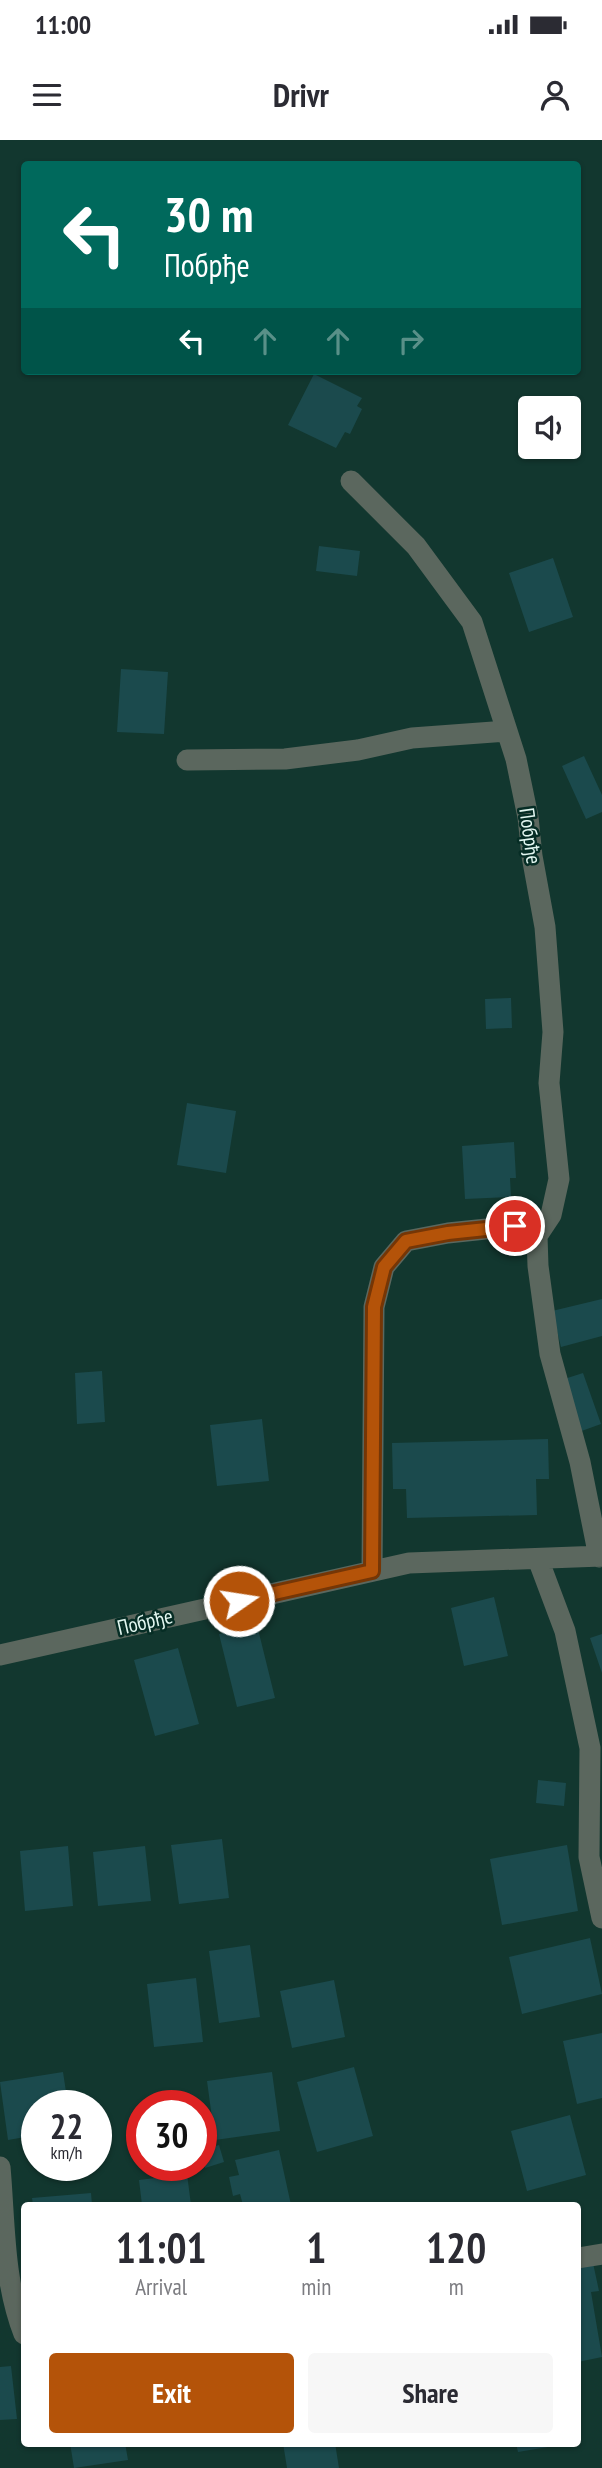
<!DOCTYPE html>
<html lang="en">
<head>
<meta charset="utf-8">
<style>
	body { margin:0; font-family:"PT Sans Narrow",sans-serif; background:#f7f7f7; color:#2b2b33; height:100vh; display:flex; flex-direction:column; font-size:26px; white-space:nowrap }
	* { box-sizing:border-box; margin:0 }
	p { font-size:23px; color:#7c7c81 }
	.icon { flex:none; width:38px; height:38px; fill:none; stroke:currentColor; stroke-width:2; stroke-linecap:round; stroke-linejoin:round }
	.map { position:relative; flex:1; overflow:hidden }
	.panel { position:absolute; left:21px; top:2062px; width:560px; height:245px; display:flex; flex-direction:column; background:#fff; border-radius:7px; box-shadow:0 2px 5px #0004 }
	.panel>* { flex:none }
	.banner { position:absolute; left:21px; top:21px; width:560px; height:214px; border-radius:7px; box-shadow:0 2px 5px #0004; background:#00695c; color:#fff; overflow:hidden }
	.tools { position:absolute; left:518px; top:256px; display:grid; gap:14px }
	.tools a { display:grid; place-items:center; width:63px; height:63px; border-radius:7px; background:#fff; box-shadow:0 2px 5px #0004; font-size:35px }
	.speed { position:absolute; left:21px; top:1950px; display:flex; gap:14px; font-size:35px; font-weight:700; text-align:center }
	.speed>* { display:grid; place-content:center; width:91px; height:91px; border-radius:50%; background:#fff; box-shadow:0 2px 5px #0004; line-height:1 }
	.speed small { font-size:18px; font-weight:400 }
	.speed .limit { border:10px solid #d22; background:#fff; color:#111 }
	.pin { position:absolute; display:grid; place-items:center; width:60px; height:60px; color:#fff; margin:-30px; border:4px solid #fff; border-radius:50%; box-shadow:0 2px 7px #0007 }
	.me { position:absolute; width:77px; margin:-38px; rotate:77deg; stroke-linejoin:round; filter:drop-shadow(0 0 5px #0008) }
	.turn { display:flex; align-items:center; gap:24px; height:147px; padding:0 28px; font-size:32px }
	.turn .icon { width:91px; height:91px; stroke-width:2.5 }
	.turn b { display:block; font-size:49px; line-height:60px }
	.lanes { display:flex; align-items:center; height:66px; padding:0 28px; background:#0003; justify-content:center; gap:35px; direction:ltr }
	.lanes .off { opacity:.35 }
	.eta { display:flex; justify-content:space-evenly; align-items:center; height:119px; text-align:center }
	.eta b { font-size:42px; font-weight:700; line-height:49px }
	.button { display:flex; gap:14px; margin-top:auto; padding:14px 28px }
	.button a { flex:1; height:80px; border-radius:7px; background:#b45309; color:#fff; font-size:28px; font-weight:700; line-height:80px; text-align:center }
	.button a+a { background:#f7f7f7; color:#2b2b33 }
	.status { display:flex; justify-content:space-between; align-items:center; height:49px; padding:0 35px; background:#fff; direction:ltr }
	.status svg { height:19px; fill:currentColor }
	header { display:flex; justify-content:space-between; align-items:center; height:91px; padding:0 28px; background:#fff; font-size:32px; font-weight:700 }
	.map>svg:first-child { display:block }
	.building { fill:#1b4a4d }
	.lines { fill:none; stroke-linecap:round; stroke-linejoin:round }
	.minor { stroke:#5b675e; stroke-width:21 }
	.route-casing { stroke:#753606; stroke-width:18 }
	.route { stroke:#b45309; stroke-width:12 }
	.labels { text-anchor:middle; stroke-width:5; stroke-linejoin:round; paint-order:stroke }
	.street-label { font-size:21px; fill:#e3f7f1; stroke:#062d25 }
</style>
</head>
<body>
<div class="status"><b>11:00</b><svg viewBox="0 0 49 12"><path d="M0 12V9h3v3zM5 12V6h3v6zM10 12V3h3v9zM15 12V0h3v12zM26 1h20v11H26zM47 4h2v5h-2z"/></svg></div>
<header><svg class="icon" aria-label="menu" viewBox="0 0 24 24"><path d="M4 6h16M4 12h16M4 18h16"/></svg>Drivr<svg class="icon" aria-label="person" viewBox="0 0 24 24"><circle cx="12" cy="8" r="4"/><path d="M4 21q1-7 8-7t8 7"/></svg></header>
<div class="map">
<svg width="602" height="2328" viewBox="0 0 602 2328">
	<rect width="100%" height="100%" fill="#12372f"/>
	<path class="building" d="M 314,234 L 362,258 L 357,266 L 362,269 L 350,294 L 345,292 L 336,308 L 288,285 Z
		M 319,406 L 360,411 L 357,436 L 316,431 Z
		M 553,418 L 573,477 L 529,492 L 509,433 Z
		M 121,529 L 168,532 L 164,594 L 117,592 Z
		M 584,616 L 602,655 L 602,672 L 586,679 L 562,626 Z
		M 511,858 L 512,888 L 486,889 L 485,859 Z
		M 187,963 L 236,971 L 226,1033 L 177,1025 Z
		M 514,1002 L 516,1038 L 510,1038 L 511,1057 L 465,1059 L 462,1006 Z
		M 602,1159 L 602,1196 L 561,1207 L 552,1171 Z
		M 102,1231 L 105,1282 L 77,1284 L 75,1233 Z
		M 583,1233 L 601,1284 L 576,1293 L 558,1241 Z
		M 262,1279 L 269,1341 L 217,1346 L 210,1285 Z
		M 548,1299 L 549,1339 L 536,1339 L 537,1375 L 407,1378 L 406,1349 L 393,1349 L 392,1303 Z
		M 494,1457 L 508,1516 L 464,1526 L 451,1468 Z
		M 257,1485 L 275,1558 L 237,1567 L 219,1494 Z
		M 602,1494 L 602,1533 L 590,1498 Z
		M 178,1508 L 199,1584 L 155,1596 L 134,1520 Z
		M 538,1640 L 566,1643 L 564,1666 L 536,1663 Z
		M 222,1699 L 229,1758 L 179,1764 L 171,1705 Z
		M 567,1705 L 578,1771 L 502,1785 L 490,1719 Z
		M 68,1706 L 73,1766 L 25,1771 L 20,1711 Z
		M 145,1706 L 151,1761 L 98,1766 L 93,1712 Z
		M 590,1798 L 602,1854 L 522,1874 L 509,1817 Z
		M 250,1805 L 260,1877 L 219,1883 L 209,1811 Z
		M 196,1838 L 203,1902 L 154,1907 L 147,1844 Z
		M 334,1840 L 345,1897 L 292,1908 L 280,1851 Z
		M 602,1893 L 602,1958 L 577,1964 L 563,1901 Z
		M 354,1927 L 373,1996 L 317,2012 L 297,1942 Z
		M 63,1932 L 68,1965 L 37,1965 L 37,1995 L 8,2000 L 0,1942 Z
		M 272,1932 L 280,1991 L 215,2000 L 207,1941 Z
		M 570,1975 L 586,2035 L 527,2051 L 511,1991 Z
		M 219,2005 L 224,2022 L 205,2028 L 201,2010 Z
		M 279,2010 L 291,2065 L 243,2065 L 240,2054 L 233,2056 L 229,2037 L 239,2035 L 235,2020 Z
		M 187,2034 L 191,2065 L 142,2065 L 139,2040 Z
		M 91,2053 L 92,2065 L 33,2065 L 32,2058 Z
		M 593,2123 L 599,2151 L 591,2152 L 602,2217 L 578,2222 L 578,2126 Z
		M 11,2226 L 17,2279 L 0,2280 L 0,2227 Z
		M 70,2303 L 125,2303 L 128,2320 L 74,2328 Z
		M 283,2303 L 335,2303 L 339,2328 L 287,2328 Z
		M 516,2303 L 547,2303 L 548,2307 L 518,2312 Z"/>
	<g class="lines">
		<path class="minor" d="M 351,341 L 416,406 L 472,482 L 516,619 L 528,677 L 532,716 L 545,787 L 553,892 L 549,943 L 559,1039 L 551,1075 L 537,1096
			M 187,620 L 285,619 L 358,610 L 412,598 L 507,591
			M 538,1419 L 565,1491 L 590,1608 L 589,1717 L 602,1778
			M 372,1431 L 374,1167 L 384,1127 L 406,1101 L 448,1093 L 515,1086 L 537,1096 L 538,1126 L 550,1214 L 580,1322 L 599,1417
			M 0,1515 L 409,1423 L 602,1416
			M 0,2027 C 5,2083 3,2140 24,2194
			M 578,2118 L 602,2114"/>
	</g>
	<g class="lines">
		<g class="route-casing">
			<path id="route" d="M 239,1461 L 372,1431 L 374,1167 L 384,1127 L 406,1101 L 448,1093 L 515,1086"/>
		</g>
		<use href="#route" class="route"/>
	</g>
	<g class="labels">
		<g class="street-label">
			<text transform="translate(530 696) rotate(82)" y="7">Побрђе</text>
			<text transform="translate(145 1482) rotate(-13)" y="7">Побрђе</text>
		</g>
	</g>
</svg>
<div class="tools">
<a><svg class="icon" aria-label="sound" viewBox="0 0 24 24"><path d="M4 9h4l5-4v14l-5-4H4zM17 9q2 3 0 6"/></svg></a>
</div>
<div class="speed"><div>22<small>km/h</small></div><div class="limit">30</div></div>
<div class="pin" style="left:515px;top:1086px;background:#d93025"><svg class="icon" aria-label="arrive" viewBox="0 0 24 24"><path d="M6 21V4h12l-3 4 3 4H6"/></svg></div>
<svg class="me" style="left:239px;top:1461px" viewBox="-20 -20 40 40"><circle r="17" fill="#b45309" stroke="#fff" stroke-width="3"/><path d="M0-11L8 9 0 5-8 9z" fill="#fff"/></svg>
<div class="banner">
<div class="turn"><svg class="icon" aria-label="left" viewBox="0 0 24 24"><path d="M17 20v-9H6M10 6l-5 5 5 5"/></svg><div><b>30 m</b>Побрђе</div></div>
<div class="lanes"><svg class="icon" aria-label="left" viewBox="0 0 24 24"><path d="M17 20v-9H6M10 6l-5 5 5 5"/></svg><svg class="icon off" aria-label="ahead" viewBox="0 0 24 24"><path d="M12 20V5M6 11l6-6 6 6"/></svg><svg class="icon off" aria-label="ahead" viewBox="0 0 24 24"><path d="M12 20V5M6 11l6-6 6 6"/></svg><svg class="icon off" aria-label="right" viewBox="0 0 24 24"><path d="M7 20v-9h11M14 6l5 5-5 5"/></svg></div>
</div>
<section class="panel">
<div class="eta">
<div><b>11:01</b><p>Arrival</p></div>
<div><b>1</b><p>min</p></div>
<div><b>120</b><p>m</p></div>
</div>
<div class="button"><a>Exit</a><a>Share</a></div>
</section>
</div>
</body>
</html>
